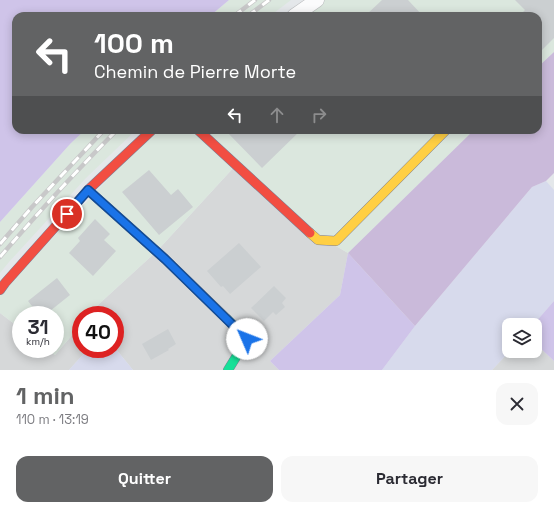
<!DOCTYPE html>
<html lang="fr">
<head>
<meta charset="utf-8">
<style>
	body { margin:0; font-family:"Space Grotesk",sans-serif; background:#f7f7f7; color:#2b2b33; height:100vh; display:flex; flex-direction:column; font-size:15px; white-space:nowrap }
	* { box-sizing:border-box; margin:0 }
	p { font-size:13px; color:#7c7c81 }
	.icon { flex:none; width:22px; height:22px; fill:none; stroke:currentColor; stroke-width:2; stroke-linecap:round; stroke-linejoin:round }
	.map { position:relative; height:370px; overflow:hidden }
	.sheet { display:flex; flex-direction:column; background:#fff; flex:1 }
	.sheet>* { flex:none }
	.banner { position:absolute; left:12px; top:12px; width:530px; height:122px; border-radius:12px; box-shadow:0 2px 10px #0003; background:#626364; color:#fff; overflow:hidden }
	.controls { position:absolute; left:502px; top:318px; display:grid; gap:8px }
	.controls a { display:grid; place-items:center; width:40px; height:40px; border-radius:8px; background:#fff; box-shadow:0 2px 10px #0003; font-size:20px }
	.speed { position:absolute; left:12px; top:306px; display:flex; gap:8px; font-size:20px; font-weight:700; text-align:center }
	.speed>* { display:grid; place-content:center; width:52px; height:52px; border-radius:50%; background:#fff; box-shadow:0 2px 10px #0003; line-height:1 }
	.speed small { font-size:10px; font-weight:400 }
	.speed .limit { border:6px solid #d22; background:#fff; color:#111 }
	.pin { position:absolute; display:grid; place-items:center; width:34px; height:34px; color:#fff; margin:-17px; border:2px solid #fff; border-radius:50%; box-shadow:0 1px 4px #0007 }
	.me { position:absolute; width:44px; margin:-22px; rotate:314deg; stroke-linejoin:round; filter:drop-shadow(0 0 3px #0008) }
	.turn { display:flex; align-items:center; gap:14px; height:84px; padding:0 16px; font-size:18px }
	.turn .icon { width:52px; height:52px; stroke-width:2.5 }
	.turn b { display:block; font-size:28px; line-height:34px }
	.lanes { display:flex; align-items:center; height:38px; padding:0 16px; background:#0003; justify-content:center; gap:20px; direction:ltr }
	.lanes .off { opacity:.35 }
	.round { display:grid; place-items:center; flex:none; width:42px; height:42px; border-radius:12px; background:#f7f7f7 }
	.headline { display:flex; align-items:center; justify-content:space-between; height:68px; padding:0 16px }
	h1 { font-size:24px; font-weight:700; line-height:30px; color:#626364 }
	.primary-button { display:flex; gap:8px; margin-top:auto; padding:8px 16px }
	.primary-button a { flex:1; height:46px; border-radius:12px; background:#626364; color:#fff; font-size:16px; font-weight:700; line-height:46px; text-align:center }
	.primary-button a+a { background:#f7f7f7; color:#2b2b33 }
	.map>svg:first-child { display:block }
	.residential { fill:#d6d8d9 }
	.industrial { fill:#dbe7de }
	.farmland { fill:#d7daec }
	.grass { fill:#cfc4e9 }
	.forest { fill:#cabada }
	.building { fill:#cbcfd1 }
	.lines { fill:none; stroke-linecap:round; stroke-linejoin:round }
	.street-casing { stroke:#b9babc; stroke-width:15 }
	.fast-casing { stroke:#7d7f94; stroke-width:10 }
	.slow-casing { stroke:#7d7f94; stroke-width:10 }
	.jam-casing { stroke:#7d7f94; stroke-width:10 }
	.street { stroke:#fbfbfc; stroke-width:14 }
	.fast { stroke:#16e098; stroke-width:9 }
	.slow { stroke:#ffcf43; stroke-width:9 }
	.jam { stroke:#f24e42; stroke-width:9 }
	.rail-casing { stroke:#c8c8c9; stroke-width:4.5 }
	.rail { stroke:#fff; stroke-width:3; stroke-dasharray:9; stroke-linecap:butt }
	.route-casing { stroke:#114b97; stroke-width:10 }
	.route { stroke:#1a73e8; stroke-width:7 }
</style>
</head>
<body>
<div class="map">
<svg width="554" height="370" viewBox="0 0 554 370">
	<rect width="100%" height="100%" fill="#e4e7ea"/>
	<path class="residential" d="M 236,165 L 305,228 L 348,253 L 340,295 L 270,361 L 279,370 L 133,370 L 115,348 L 115,315 L 89,315 L 99,304 L 157,251 Z
		M 0,313 L 21,329 L 21,349 L 47,349 L 55,355 L 81,325 L 81,349 L 88,349 L 69,370 L 0,370 Z
		M 535,343 L 554,361 L 554,370 L 492,370 L 510,351 L 535,351 Z"/>
	<path class="industrial" d="M 229,0 L 291,0 L 270,16 L 210,16 Z
		M 319,0 L 554,0 L 554,52 L 538,67 L 538,16 L 298,16 Z
		M 85,130 L 136,130 L 86,178 L 9,262 L 0,273 L 0,222 L 71,143 Z
		M 154,130 L 474,130 L 348,253 L 305,228 L 236,165 L 157,251 L 99,304 L 89,315 L 81,315 L 81,325 L 55,355 L 47,349 L 55,349 L 55,315 L 21,315 L 21,329 L 0,313 L 0,294 Z"/>
	<path class="farmland" d="M 546,181 L 554,190 L 554,301 L 533,325 L 509,325 L 510,351 L 492,370 L 382,370 L 415,326 L 532,187 Z
		M 115,348 L 133,370 L 69,370 L 88,349 L 115,349 Z"/>
	<path class="grass" d="M 0,0 L 229,0 L 210,16 L 16,16 L 16,130 L 85,130 L 71,143 L 0,222 Z
		M 348,253 L 415,326 L 382,370 L 279,370 L 270,361 L 340,295 Z
		M 554,301 L 554,361 L 535,343 L 535,325 L 533,325 Z"/>
	<path class="forest" d="M 554,52 L 554,173 L 546,181 L 532,187 L 415,326 L 348,253 L 474,130 L 538,130 L 538,67 Z"/>
	<path class="building" d="M 382,0 L 408,0 L 423,16 L 365,16 Z
		M 515,0 L 554,0 L 554,38 L 538,54 L 538,16 L 519,16 L 525,10 Z
		M 225,130 L 301,130 L 262,168 Z
		M 149,170 L 171,195 L 178,189 L 193,207 L 159,235 L 122,192 Z
		M 95,219 L 110,234 L 104,240 L 116,251 L 93,276 L 69,253 L 80,241 L 78,238 Z
		M 239,243 L 261,267 L 230,294 L 223,286 L 221,287 L 207,271 Z
		M 57,278 L 70,295 L 45,315 L 39,315 L 28,301 Z
		M 274,286 L 286,298 L 282,303 L 285,307 L 276,315 L 273,312 L 264,321 L 251,308 Z
		M 168,329 L 176,344 L 168,349 L 169,350 L 151,360 L 142,344 Z"/>
	<g class="lines">
		<g class="street-casing">
			<path id="street" d="M 294,16 L 317,0"/>
		</g>
		<g class="fast-casing">
			<path id="fast" d="M 227,319 L 247,339 L 228,370"/>
		</g>
		<g class="slow-casing">
			<path id="slow" d="M 88,190 L 165,259 L 227,319
				M 310,233 L 318,240 L 336,241 L 446,130"/>
		</g>
		<g class="jam-casing">
			<path id="jam" d="M 198,130 L 310,233
				M 0,290 L 5,283 L 88,190 L 152,130"/>
		</g>
		<use href="#street" class="street"/>
		<use href="#fast" class="fast"/>
		<use href="#slow" class="slow"/>
		<use href="#jam" class="jam"/>
		<g class="rail-casing">
			<path id="rail" d="M 234,16 L 255,0
				M 248,16 L 269,0
				M 0,244 L 32,207 L 104,130
				M 0,257 C 38,213 76,171 117,130"/>
		</g>
		<use href="#rail" class="rail"/>
	</g>
	<g class="lines">
		<g class="route-casing">
			<path id="route" d="M 67,214 L 88,190 L 165,259 L 247,339"/>
		</g>
		<use href="#route" class="route"/>
	</g>
</svg>
<div class="controls">
<a><svg class="icon" aria-label="layers" viewBox="0 0 24 24"><path d="M12 4l9 5-9 5-9-5zM3 14l9 5 9-5"/></svg></a>
</div>
<div class="speed"><div>31<small>km/h</small></div><div class="limit">40</div></div>
<div class="pin" style="left:67px;top:214px;background:#d93025"><svg class="icon" aria-label="arrive" viewBox="0 0 24 24"><path d="M6 21V4h12l-3 4 3 4H6"/></svg></div>
<svg class="me" style="left:247px;top:339px" viewBox="-20 -20 40 40"><circle r="19" fill="#fff"/><path d="M0-13L10 11 0 6-10 11z" fill="#1a73e8"/></svg>
<div class="banner">
<div class="turn"><svg class="icon" aria-label="left" viewBox="0 0 24 24"><path d="M17 20v-9H6M10 6l-5 5 5 5"/></svg><div><b>100 m</b>Chemin de Pierre Morte</div></div>
<div class="lanes"><svg class="icon" aria-label="left" viewBox="0 0 24 24"><path d="M17 20v-9H6M10 6l-5 5 5 5"/></svg><svg class="icon off" aria-label="ahead" viewBox="0 0 24 24"><path d="M12 20V5M6 11l6-6 6 6"/></svg><svg class="icon off" aria-label="right" viewBox="0 0 24 24"><path d="M7 20v-9h11M14 6l5 5-5 5"/></svg></div>
</div>
</div>
<section class="sheet">
<div class="headline"><div><h1>1 min</h1><p>110 m · 13:19</p></div><a class="round"><svg class="icon" aria-label="close" viewBox="0 0 24 24"><path d="M6 6l12 12M18 6L6 18"/></svg></a></div>
<div class="primary-button"><a>Quitter</a><a>Partager</a></div>
</section>
</body>
</html>
